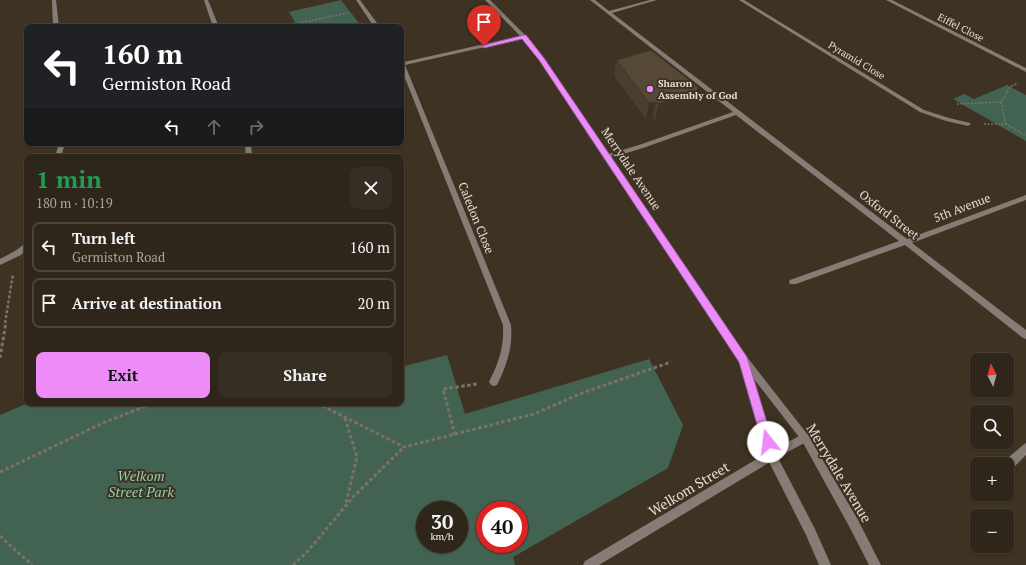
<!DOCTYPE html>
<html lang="en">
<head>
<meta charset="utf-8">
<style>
	body { margin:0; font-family:"PT Serif",serif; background:#362e23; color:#f1f3f6; height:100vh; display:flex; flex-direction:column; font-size:15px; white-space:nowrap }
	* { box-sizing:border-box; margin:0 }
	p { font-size:13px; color:#a7a5a2 }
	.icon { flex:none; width:22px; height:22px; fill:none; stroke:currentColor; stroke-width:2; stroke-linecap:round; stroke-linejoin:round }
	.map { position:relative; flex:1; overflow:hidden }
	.sheet { position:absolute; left:24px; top:154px; width:380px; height:252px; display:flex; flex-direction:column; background:#2e261a; border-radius:8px; box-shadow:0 1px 3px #0004,0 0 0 1px #494339 }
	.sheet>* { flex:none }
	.guide { position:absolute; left:24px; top:24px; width:380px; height:122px; border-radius:8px; box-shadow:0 1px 3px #0004,0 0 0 1px #494339; background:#202124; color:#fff; overflow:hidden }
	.needle { width:26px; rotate:354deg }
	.controls { position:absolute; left:970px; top:353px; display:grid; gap:8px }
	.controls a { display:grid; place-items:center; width:44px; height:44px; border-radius:8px; background:#2e261a; box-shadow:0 1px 3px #0004,0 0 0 1px #494339; font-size:20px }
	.speed { position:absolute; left:416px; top:501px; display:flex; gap:8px; font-size:20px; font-weight:700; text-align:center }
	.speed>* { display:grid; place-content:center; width:52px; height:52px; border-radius:50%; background:#2e261a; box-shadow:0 1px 3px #0004,0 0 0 1px #494339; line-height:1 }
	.speed small { font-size:10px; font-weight:400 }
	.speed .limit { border:6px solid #d22; background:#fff; color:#111 }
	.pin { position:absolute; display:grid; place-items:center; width:34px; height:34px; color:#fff; margin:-41px -17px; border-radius:50% 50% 50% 0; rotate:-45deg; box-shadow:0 0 4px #0007 }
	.pin .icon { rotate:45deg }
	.me { position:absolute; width:44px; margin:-22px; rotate:344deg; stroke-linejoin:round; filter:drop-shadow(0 0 3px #0008) }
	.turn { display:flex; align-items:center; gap:14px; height:84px; padding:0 12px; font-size:18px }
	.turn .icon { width:52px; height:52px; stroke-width:2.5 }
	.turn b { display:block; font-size:28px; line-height:34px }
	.lanes { display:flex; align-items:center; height:38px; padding:0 12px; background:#0003; justify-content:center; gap:20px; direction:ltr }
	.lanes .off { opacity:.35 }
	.round { display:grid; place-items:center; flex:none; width:42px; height:42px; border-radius:8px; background:#362e23 }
	.summary { display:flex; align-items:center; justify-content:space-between; height:68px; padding:0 12px }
	h1 { font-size:24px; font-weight:800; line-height:30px; color:#1e9e55 }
	.primary-button { display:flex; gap:8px; margin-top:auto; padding:8px 12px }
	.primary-button a { flex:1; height:46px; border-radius:8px; background:#ed8cf9; color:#111; font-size:16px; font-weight:800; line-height:46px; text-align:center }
	.primary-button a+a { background:#362e23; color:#f1f3f6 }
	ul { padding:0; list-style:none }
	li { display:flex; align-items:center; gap:12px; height:50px; margin:0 8px 6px; padding:0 4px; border:2px solid #494339; border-radius:8px }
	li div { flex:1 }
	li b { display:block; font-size:15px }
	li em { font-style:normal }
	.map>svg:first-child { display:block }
	.green { fill:#436352; fill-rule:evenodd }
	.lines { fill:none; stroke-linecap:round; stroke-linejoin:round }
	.path-far2 { stroke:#7c7164; stroke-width:1.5; stroke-dasharray:2 1.5; stroke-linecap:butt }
	.path-far1 { stroke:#7c7164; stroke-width:2.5; stroke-dasharray:3 2; stroke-linecap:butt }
	.path { stroke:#7c7164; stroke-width:3; stroke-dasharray:3.5 2.5; stroke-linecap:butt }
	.minor { fill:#857c76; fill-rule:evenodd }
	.tertiary { fill:#857c76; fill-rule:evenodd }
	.wall { fill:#493e2f }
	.shaded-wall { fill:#3c3226 }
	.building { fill:#554837; stroke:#3c3226 }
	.route { fill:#ed8cf9; stroke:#9a5ba2 }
	.poi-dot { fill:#ed8cf9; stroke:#3e3222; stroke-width:1.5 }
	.labels { text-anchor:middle; stroke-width:4; stroke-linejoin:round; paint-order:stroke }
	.far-street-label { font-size:10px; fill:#e4dcd3; stroke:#3e3222 }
	.far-poi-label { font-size:10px; font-weight:bold; fill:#e4dcd3; stroke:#3e3222; text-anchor:start }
	.street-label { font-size:12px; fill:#e4dcd3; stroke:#3e3222 }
	.near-street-label { font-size:14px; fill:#e4dcd3; stroke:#3e3222 }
	.near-park-label { font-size:14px; font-style:italic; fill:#8bd3ae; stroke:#3e3222 }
</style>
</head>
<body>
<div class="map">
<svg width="1026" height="565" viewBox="0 0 1026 565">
	<rect width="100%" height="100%" fill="#3e3222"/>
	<path class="green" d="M 341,0 L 362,27 L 277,27 L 295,22 L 289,12 Z
		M 1007,85 L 1026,95 L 1026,141 L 953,99 L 964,94 L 974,99 Z
		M 447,355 L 465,414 L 649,359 L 683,425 L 668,468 L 513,557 L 515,565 L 0,565 L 0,415 L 28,403 L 401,403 L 401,367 ZM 425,510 L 459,510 L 459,544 L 425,544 ZM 485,510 L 519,510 L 519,544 L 485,544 Z"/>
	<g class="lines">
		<path class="path-far2" d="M 281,27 L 347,13
			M 1001,102 L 1006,124
			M 957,104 L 1001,102 L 1010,87 L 1018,83
			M 984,124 L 1006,124 L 1026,136"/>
		<path class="path-far1" d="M 5,323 L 13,274"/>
		<path class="path" d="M 0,358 L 6,322
			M 317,403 L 404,447 L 534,414 L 582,393 L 671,362
			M 345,418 L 357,457 L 346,503
			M 455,435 L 443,389 L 477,384
			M 0,472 L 105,422 L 154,403
			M 0,536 L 32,565
			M 293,565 L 308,551 L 354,496 L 404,447"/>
		<path class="minor" d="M 52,0 L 56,0 L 59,27 L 53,27 Z
			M 204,0 L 208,0 L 219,27 L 213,27 Z
			M 356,0 L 360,0 L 380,27 L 374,27 Z
			M 590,0 L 595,0 L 609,11 L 650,0 L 657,0 L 612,13 L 907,239 L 1026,195 L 1026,200 L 912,243 L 1026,330 L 1026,339 L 1023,338 L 905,245 L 796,284 L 790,284 L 789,282 L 790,280 L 899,241 L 736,115 L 643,148 L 607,159 L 605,159 L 605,155 L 639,145 L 733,112 Z
			M 739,0 L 744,0 L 924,110 L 949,118 L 970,123 L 971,124 L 968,126 L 946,121 L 920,112 Z
			M 886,0 L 892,0 L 1026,68 L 1026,72 Z
			M 524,35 L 526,36 L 526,38 L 405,65 L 511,325 C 513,347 507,365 497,385 L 494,386 L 491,385 L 489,382 C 499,362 504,348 503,325 L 401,68 L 401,59 L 404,62 Z
			M 59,143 L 65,143 L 61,157 L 55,157 Z
			M 245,143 L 251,143 L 252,157 L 246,157 Z
			M 27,242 L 27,249 L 21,255 L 0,265 L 0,259 L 15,251 Z
			M 805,433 L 808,435 L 810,438 L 808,441 L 775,459 L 599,565 L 583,565 L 585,561 L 767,453 Z
			M 1026,443 L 1026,455 L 1011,470 L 1007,471 L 1007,464 L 1003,464 L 1003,462 L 1023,445 Z"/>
		<path class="tertiary" d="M 485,0 L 490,0 L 526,36 L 544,58 L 747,357 L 808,435 L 858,520 L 881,565 L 869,565 L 850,528 L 802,441 L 754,379 L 776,454 L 814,527 L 831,565 L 819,565 L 806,535 L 766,456 L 741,365 L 741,363 L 540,60 L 522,38 Z"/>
	</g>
	<path class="wall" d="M 616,60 L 698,90 L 693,105 L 655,120 L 652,118 L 646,119 L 614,76 Z"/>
	<path class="shaded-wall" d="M 698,90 L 693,105 L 655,120 L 659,104 Z
		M 656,102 L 652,118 L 646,119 L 649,103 Z"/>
	<path class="building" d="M 651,50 L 697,86 L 698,90 L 659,104 L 656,102 L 649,103 L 616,60 Z"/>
	<path class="route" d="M 524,35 L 526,35 L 544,58 L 747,357 L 773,442 L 771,446 L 768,447 L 764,446 L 762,442 L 739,362 L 539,60 L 522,39 L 484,48 L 481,46 Z"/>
	<circle class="poi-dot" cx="650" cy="89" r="4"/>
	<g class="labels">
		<g class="far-street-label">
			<text transform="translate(961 27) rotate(27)" y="4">Eiffel Close</text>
			<text transform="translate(857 60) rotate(31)" y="4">Pyramid Close</text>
		</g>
		<g class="far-poi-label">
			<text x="658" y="87">Sharon<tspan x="658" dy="12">Assembly of God</tspan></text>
		</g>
		<g class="street-label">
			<text transform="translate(631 169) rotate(56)" y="4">Merrydale Avenue</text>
			<text transform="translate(962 208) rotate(-21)" y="4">5th Avenue</text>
			<text transform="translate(889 215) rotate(38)" y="4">Oxford Street</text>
			<text transform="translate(476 218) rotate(68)" y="4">Caledon Close</text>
		</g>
		<g class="near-street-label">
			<text transform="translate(839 473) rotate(59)" y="5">Merrydale Avenue</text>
			<text transform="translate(689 489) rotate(-31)" y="5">Welkom Street</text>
		</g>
		<g class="near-park-label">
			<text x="141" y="481">Welkom<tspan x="141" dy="16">Street Park</tspan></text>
		</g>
	</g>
</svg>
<div class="controls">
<a><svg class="needle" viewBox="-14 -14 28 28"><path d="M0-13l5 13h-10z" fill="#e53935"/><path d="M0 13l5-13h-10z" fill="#a7a5a2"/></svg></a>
<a><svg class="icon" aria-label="search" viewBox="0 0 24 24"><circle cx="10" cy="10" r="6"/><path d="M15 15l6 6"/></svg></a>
<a>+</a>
<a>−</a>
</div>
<div class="speed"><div>30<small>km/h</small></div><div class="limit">40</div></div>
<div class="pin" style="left:484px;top:46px;background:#d93025"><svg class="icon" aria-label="arrive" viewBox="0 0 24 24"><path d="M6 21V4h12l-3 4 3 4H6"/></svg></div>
<svg class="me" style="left:768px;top:442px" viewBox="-20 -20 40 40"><circle r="19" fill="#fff"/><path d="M0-13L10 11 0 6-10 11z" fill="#ed8cf9"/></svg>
<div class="guide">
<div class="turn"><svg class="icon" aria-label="left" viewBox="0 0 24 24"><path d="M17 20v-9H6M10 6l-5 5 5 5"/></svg><div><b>160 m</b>Germiston Road</div></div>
<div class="lanes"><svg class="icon" aria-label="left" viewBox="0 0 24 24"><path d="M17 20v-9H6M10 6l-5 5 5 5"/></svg><svg class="icon off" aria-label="ahead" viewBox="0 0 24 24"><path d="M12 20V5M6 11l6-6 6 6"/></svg><svg class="icon off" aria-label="right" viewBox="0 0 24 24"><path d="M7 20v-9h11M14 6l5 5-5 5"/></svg></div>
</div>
<section class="sheet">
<div class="summary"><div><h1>1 min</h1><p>180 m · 10:19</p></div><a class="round"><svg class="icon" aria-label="close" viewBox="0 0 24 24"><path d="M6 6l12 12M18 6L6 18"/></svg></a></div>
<ul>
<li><svg class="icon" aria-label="left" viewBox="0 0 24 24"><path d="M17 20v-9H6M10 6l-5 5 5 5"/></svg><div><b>Turn left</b><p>Germiston Road</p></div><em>160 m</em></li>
<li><svg class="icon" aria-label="arrive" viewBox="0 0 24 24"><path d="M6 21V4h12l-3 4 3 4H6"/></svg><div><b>Arrive at destination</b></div><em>20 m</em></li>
</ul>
<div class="primary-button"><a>Exit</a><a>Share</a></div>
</section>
</div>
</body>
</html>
